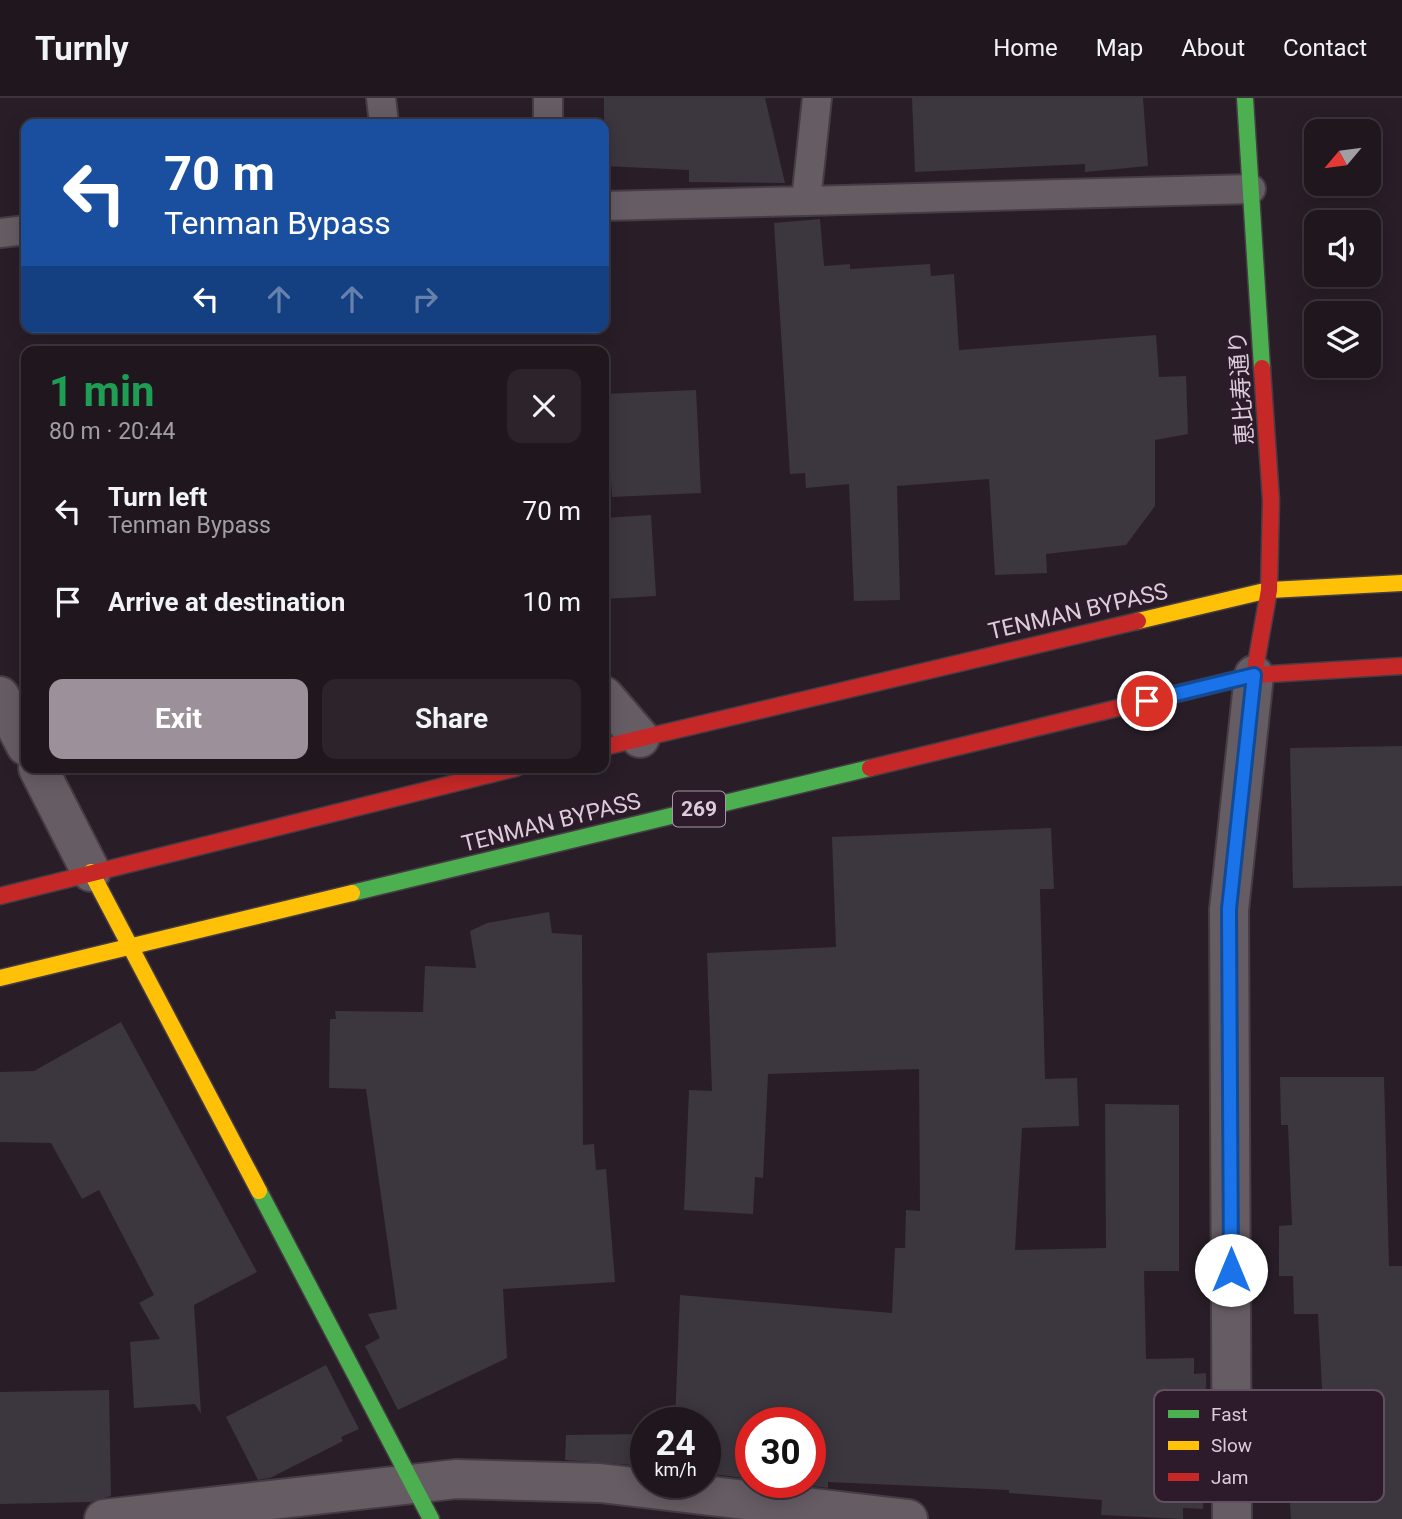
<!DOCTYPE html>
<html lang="en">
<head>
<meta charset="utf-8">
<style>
	body { margin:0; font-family:Roboto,"Noto Sans JP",sans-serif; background:#2c232b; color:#f1f3f6; height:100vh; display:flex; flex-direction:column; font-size:26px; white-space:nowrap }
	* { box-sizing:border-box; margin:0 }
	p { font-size:23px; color:#a19fa4 }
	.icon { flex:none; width:38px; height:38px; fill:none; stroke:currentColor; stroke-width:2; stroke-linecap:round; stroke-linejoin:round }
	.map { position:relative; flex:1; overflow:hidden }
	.sheet { position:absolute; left:21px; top:248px; width:588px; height:427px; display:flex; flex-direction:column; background:#1f161e; border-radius:14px; box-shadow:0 4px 18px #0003,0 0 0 2px #3c353c }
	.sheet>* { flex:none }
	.banner { position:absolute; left:21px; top:21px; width:588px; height:214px; border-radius:14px; box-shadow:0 4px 18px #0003,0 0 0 2px #3c353c; background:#1a4fa0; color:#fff; overflow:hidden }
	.needle { width:46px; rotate:241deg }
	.tools { position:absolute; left:1304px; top:21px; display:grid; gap:14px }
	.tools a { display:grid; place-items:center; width:77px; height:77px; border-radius:14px; background:#1f161e; box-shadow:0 4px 18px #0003,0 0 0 2px #3c353c; font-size:35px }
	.speed { position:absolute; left:630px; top:1309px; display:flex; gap:14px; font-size:35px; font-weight:700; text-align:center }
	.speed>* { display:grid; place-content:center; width:91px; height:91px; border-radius:50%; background:#1f161e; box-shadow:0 4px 18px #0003,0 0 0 2px #3c353c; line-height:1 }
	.speed small { font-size:18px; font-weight:400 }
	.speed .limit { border:10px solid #d22; background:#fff; color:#111 }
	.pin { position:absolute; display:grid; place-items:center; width:60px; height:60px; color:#fff; margin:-30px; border:4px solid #fff; border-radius:50%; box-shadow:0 2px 7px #0007 }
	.me { position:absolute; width:77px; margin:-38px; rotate:0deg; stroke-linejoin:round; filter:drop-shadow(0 0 5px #0008) }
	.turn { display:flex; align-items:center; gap:24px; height:147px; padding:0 28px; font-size:32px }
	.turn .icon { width:91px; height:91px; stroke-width:2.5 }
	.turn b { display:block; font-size:49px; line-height:60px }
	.lanes { display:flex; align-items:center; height:66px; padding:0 28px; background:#0003; justify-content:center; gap:35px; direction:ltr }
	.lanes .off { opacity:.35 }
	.round { display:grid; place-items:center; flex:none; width:74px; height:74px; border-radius:14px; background:#2c232b }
	.headline { display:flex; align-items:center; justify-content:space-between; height:119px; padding:0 28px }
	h1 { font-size:42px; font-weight:700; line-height:52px; color:#1e9e55 }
	.primary-button { display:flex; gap:14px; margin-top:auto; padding:14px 28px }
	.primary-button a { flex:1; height:80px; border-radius:14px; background:#9c909a; color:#fff; font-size:28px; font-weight:700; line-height:80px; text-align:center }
	.primary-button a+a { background:#2c232b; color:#f1f3f6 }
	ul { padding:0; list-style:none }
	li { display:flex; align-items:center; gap:21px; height:91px; padding:0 28px }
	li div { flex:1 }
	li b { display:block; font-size:26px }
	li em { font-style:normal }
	header { display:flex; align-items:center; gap:42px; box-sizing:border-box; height:98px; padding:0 35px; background:#1f161e; border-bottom:2px solid #3c353c }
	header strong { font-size:33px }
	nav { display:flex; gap:38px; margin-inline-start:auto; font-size:24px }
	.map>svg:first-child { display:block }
	.building { fill:#3c363f }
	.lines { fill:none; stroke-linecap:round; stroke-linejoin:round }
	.lane-casing { stroke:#453c44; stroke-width:32 }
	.street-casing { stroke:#453c44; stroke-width:42 }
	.fast-casing { stroke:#453c44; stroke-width:19 }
	.slow-casing { stroke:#453c44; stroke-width:19 }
	.jam-casing { stroke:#453c44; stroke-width:19 }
	.lane { stroke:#665d64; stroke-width:28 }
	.street { stroke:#665d64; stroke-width:38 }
	.fast { stroke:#4caf50; stroke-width:16 }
	.slow { stroke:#ffc107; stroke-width:16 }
	.jam { stroke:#c62828; stroke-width:16 }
	.route-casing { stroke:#114b97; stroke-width:18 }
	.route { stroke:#1a73e8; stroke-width:12 }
	.labels { text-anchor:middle; stroke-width:6; stroke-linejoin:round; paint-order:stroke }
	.shield { fill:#2d1a2b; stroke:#a697a4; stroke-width:2 }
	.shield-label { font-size:21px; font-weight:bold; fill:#dacdd8 }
	.street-label { font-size:23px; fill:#dacdd8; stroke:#2d1a2b }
	.key { fill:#2d1a2b; stroke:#61505f; stroke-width:2 }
	.key-label { font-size:19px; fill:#dacdd8 }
</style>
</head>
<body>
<header>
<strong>Turnly</strong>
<nav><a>Home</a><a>Map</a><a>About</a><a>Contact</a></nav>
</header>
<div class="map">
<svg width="1402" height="1421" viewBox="0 0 1402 1421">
	<rect width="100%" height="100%" fill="#291e28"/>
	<path class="building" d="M 604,0 L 765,0 L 785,85 L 689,84 L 689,72 L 604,68 Z
		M 912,0 L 1143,0 L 1148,68 L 1085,74 L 1085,66 L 915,74 Z
		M 820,121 L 824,168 L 850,166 L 850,171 L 930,166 L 931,178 L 954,176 L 959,252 L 1156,237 L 1159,279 L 1186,278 L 1188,336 L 1155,342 L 1155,408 L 1126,447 L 1046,456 L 1047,475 L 995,477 L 989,381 L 897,388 L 900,502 L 854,503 L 849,386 L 806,390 L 805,375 L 790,376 L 774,125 Z
		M 696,292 L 701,395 L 612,399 L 609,342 L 604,342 L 604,296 Z
		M 651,417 L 656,498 L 604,501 L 604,420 Z
		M 1402,648 L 1402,788 L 1293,790 L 1290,650 Z
		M 1051,730 L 1054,791 L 1040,791 L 1045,981 L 1077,980 L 1079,1028 L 1022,1030 L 1015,1152 L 1106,1150 L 1105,1006 L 1179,1007 L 1179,1173 L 1144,1173 L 1146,1261 L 1194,1260 L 1194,1276 L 1206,1275 L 1207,1348 L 1203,1411 L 1183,1410 L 1183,1421 L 1101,1417 L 1102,1402 L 1009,1395 L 1009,1392 L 828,1384 L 828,1390 L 782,1384 L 810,1384 L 810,1325 L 751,1325 L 751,1381 L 705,1375 L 705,1325 L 675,1325 L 680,1197 L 892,1215 L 895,1150 L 905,1150 L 906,1112 L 920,1113 L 919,971 L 768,976 L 763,1080 L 755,1079 L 753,1116 L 684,1112 L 689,992 L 712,993 L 707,855 L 836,849 L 832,739 Z
		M 549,814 L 552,835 L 582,837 L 583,1047 L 594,1046 L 596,1072 L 606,1071 L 615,1184 L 503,1191 L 507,1260 L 398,1312 L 365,1248 L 380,1240 L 368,1216 L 397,1211 L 366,991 L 329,990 L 330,921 L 336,921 L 335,913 L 423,914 L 425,868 L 476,870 L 470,833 L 487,825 Z
		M 121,924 L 257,1174 L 194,1207 L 201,1316 L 195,1306 L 134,1310 L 130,1244 L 160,1241 L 139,1205 L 154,1197 L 99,1092 L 82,1101 L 51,1045 L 0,1044 L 0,974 L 34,973 Z
		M 1280,979 L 1384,979 L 1389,1168 L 1402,1168 L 1402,1421 L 1291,1421 L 1287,1365 L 1326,1363 L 1318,1216 L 1294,1216 L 1293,1178 L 1279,1178 L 1279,1128 L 1292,1127 L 1288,1027 L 1281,1027 Z
		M 326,1267 L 359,1331 L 341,1339 L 343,1343 L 270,1380 L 258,1382 L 226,1319 Z
		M 109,1292 L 111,1398 L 90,1404 L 0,1406 L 0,1294 Z
		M 646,1336 L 646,1368 L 565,1362 L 566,1337 Z"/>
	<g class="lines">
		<g class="lane-casing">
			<path id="lane" d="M 381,0 L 384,26
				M 817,0 L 806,103 L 1251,91
				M 548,26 L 548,0
				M 604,108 L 806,103
				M 0,135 L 26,132"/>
		</g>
		<g class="street-casing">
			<path id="street" d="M 0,598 L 26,648
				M 604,598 L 640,640
				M 38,670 L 91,774
				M 104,1421 L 456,1381 L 600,1385 L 908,1421
				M 1232,1421 L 1229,812 L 1254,577"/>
		</g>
		<g class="fast-casing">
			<path id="fast" d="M 1245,0 L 1262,270
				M 352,795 L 870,670
				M 259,1093 L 431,1421"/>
		</g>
		<g class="slow-casing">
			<path id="slow" d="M 1138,523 L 1269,492 L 1402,485
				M 91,774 L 259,1093
				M 0,880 L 352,795"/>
		</g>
		<g class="jam-casing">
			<path id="jam" d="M 1254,577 L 1269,492 L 1271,402 L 1262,270
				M 604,649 L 1138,523
				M 870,670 L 1254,577 L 1402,568
				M 0,798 L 516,670"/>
		</g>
		<use href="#lane" class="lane"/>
		<use href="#street" class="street"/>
		<use href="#fast" class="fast"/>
		<use href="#slow" class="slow"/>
		<use href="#jam" class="jam"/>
	</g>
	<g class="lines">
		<g class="route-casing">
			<path id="route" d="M 1147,603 L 1254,577 L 1229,811 L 1231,1172"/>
		</g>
		<use href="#route" class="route"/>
	</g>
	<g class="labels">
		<rect class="shield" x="673" y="693.5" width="52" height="35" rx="5"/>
		<g class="shield-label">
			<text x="699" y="718">269</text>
		</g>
		<g class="street-label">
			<text transform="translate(1241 290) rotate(-94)" y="8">恵比寿通り</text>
			<text transform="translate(1078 513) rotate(-13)" y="8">TENMAN BYPASS</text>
			<text transform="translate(551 724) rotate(-14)" y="8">TENMAN BYPASS</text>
		</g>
	</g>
	<rect x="1154" y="1292" width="230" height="112" rx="10" class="key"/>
	<rect x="1168" y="1312" width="31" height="8" fill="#4caf50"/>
	<rect x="1168" y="1343" width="31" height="9" fill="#ffc107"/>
	<rect x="1168" y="1375" width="31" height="8" fill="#c62828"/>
	<g class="key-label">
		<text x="1211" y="1323">Fast</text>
		<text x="1211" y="1354">Slow</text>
		<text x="1211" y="1386">Jam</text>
	</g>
</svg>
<div class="tools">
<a><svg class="needle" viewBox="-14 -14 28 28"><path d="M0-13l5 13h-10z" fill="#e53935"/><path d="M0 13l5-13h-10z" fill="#a19fa4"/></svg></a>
<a><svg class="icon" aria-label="sound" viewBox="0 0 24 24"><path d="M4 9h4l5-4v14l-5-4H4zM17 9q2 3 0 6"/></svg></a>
<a><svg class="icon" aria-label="layers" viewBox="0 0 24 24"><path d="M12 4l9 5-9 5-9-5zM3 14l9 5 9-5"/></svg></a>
</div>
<div class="speed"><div>24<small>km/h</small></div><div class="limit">30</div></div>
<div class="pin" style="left:1147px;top:603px;background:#d93025"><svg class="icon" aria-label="arrive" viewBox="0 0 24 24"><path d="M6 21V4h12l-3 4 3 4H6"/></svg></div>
<svg class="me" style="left:1231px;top:1172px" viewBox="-20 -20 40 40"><circle r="19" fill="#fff"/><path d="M0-13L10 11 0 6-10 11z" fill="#1a73e8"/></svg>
<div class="banner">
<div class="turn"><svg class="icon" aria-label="left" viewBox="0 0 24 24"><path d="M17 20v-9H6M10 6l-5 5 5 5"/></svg><div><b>70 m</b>Tenman Bypass</div></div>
<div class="lanes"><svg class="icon" aria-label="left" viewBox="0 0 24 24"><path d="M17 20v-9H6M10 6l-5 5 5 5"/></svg><svg class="icon off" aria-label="ahead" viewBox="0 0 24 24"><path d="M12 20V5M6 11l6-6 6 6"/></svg><svg class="icon off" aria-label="ahead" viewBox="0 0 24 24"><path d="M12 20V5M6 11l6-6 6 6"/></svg><svg class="icon off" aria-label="right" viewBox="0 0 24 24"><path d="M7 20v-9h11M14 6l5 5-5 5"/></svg></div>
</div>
<section class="sheet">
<div class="headline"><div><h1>1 min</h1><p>80 m · 20:44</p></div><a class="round"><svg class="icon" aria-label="close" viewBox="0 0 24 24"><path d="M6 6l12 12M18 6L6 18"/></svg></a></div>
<ul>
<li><svg class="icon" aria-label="left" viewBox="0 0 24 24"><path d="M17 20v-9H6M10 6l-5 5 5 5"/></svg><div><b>Turn left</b><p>Tenman Bypass</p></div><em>70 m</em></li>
<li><svg class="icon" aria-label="arrive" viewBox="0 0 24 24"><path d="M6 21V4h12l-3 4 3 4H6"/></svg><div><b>Arrive at destination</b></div><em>10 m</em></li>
</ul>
<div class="primary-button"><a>Exit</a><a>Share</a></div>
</section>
</div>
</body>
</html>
